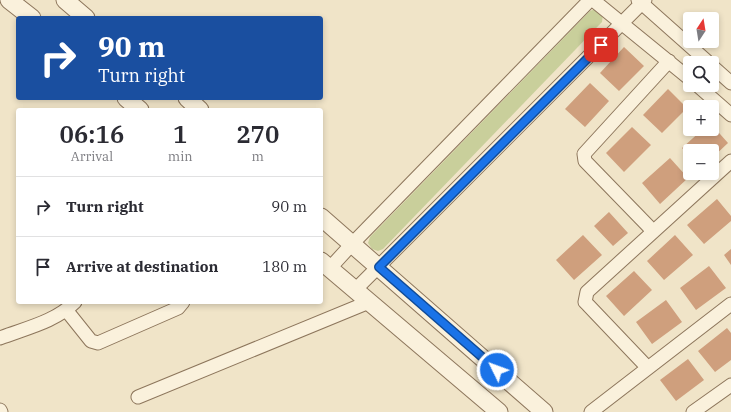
<!DOCTYPE html>
<html lang="en">
<head>
<meta charset="utf-8">
<style>
	body { margin:0; font-family:"IBM Plex Serif",serif; background:#f2f2f3; color:#2b2b33; height:100vh; display:flex; flex-direction:column; font-size:15px; white-space:nowrap }
	* { box-sizing:border-box; margin:0 }
	p { font-size:13px; color:#7c7c81 }
	.icon { flex:none; width:22px; height:22px; fill:none; stroke:currentColor; stroke-width:2; stroke-linecap:round; stroke-linejoin:round }
	.map { position:relative; flex:1; overflow:hidden }
	.details { position:absolute; left:16px; top:108px; width:307px; height:196px; display:flex; flex-direction:column; background:#fff; border-radius:4px; box-shadow:0 2px 6px #0003 }
	.details>* { flex:none }
	.banner { position:absolute; left:16px; top:16px; width:307px; height:84px; border-radius:4px; box-shadow:0 2px 6px #0003; background:#1a4fa0; color:#fff; overflow:hidden }
	.needle { width:26px; rotate:12deg }
	.controls { position:absolute; left:683px; top:12px; display:grid; gap:8px }
	.controls a { display:grid; place-items:center; width:36px; height:36px; border-radius:4px; background:#fff; box-shadow:0 2px 6px #0003; font-size:20px }
	.pin { position:absolute; display:grid; place-items:center; width:34px; height:34px; color:#fff; margin:-17px; border-radius:8px; box-shadow:0 2px 6px #0006 }
	.me { position:absolute; width:44px; margin:-22px; rotate:312deg; stroke-linejoin:round; filter:drop-shadow(0 0 3px #0008) }
	.turn { display:flex; align-items:center; gap:14px; height:84px; padding:0 16px; font-size:18px }
	.turn .icon { width:52px; height:52px; stroke-width:2.5 }
	.turn b { display:block; font-size:28px; line-height:34px }
	.eta { display:flex; justify-content:space-evenly; align-items:center; height:68px; text-align:center }
	.eta b { font-size:24px; font-weight:600; line-height:28px }
	ul { padding:0; list-style:none }
	li { display:flex; align-items:center; gap:12px; height:60px; padding:0 16px; border-top:1px solid #e1e1e2 }
	li div { flex:1 }
	li b { display:block; font-size:15px }
	li em { font-style:normal }
	.map>svg:first-child { display:block }
	.green { fill:#c9cf9b }
	.building { fill:#cf9f7d }
	.lines { fill:none; stroke-linecap:round; stroke-linejoin:round }
	.minor-casing { stroke:#8d765c; stroke-width:15 }
	.tertiary-casing { stroke:#8d765c; stroke-width:19 }
	.minor { stroke:#faf1dc; stroke-width:13 }
	.tertiary { stroke:#faf1dc; stroke-width:17 }
	.route-casing { stroke:#114b97; stroke-width:10 }
	.route { stroke:#1a73e8; stroke-width:7 }
</style>
</head>
<body>
<div class="map">
<svg width="731" height="412" viewBox="0 0 731 412">
	<rect width="100%" height="100%" fill="#f0e4c8"/>
	<path class="green" d="M 595,9 L 603,14 L 602,22 L 383,249 L 378,251 L 372,249 L 368,243 L 370,237 L 590,11 Z"/>
	<path class="building" d="M 624,47 L 644,66 L 619,91 L 600,73 Z
		M 590,83 L 609,101 L 585,127 L 565,109 Z
		M 668,89 L 687,108 L 662,133 L 643,115 Z
		M 712,125 L 728,143 L 712,158 L 712,151 L 690,151 L 690,157 L 682,148 L 703,129 L 712,129 Z
		M 632,127 L 651,145 L 624,172 L 606,153 Z
		M 670,158 L 688,178 L 660,204 L 642,183 Z
		M 717,199 L 731,216 L 731,221 L 704,244 L 687,225 Z
		M 609,212 L 628,233 L 613,246 L 594,226 Z
		M 583,235 L 602,255 L 574,280 L 556,260 Z
		M 675,235 L 693,255 L 664,280 L 647,261 Z
		M 731,249 L 731,265 L 724,255 Z
		M 709,266 L 726,288 L 696,310 L 680,288 Z
		M 634,271 L 652,290 L 624,316 L 606,296 Z
		M 666,300 L 682,322 L 652,344 L 636,322 Z
		M 727,328 L 731,333 L 731,360 L 715,372 L 698,351 Z
		M 688,359 L 704,380 L 676,401 L 660,380 Z"/>
	<g class="lines">
		<g class="minor-casing">
			<path id="minor" d="M 593,0 L 690,79
				M 638,0 L 709,63
				M 712,66 L 731,83
				M 697,85 L 731,115
				M 653,231 L 585,161 L 584,154 L 669,61
				M 330,268 L 352,244 L 590,0
				M 355,290 L 645,0
				M 67,311 L 91,341 L 98,343 L 178,308 L 183,302
				M 0,338 C 26,328 55,322 75,302
				M 648,368 L 588,305 L 585,302 L 587,292 L 731,161
				M 138,397 L 369,302
				M 0,410 L 1,412
				M 591,412 L 731,304
				M 693,412 L 731,385"/>
		</g>
		<g class="tertiary-casing">
			<path id="tertiary" d="M 9,0 L 32,18
				M 65,0 L 86,18
				M 126,98 L 140,110
				M 187,98 L 200,110
				M 321,217 L 544,412
				M 321,261 L 499,412"/>
		</g>
		<use href="#minor" class="minor"/>
		<use href="#tertiary" class="tertiary"/>
	</g>
	<g class="lines">
		<g class="route-casing">
			<path id="route" d="M 497,370 L 379,267 L 601,45"/>
		</g>
		<use href="#route" class="route"/>
	</g>
</svg>
<div class="controls">
<a><svg class="needle" viewBox="-14 -14 28 28"><path d="M0-13l5 13h-10z" fill="#e53935"/><path d="M0 13l5-13h-10z" fill="#7c7c81"/></svg></a>
<a><svg class="icon" aria-label="search" viewBox="0 0 24 24"><circle cx="10" cy="10" r="6"/><path d="M15 15l6 6"/></svg></a>
<a>+</a>
<a>−</a>
</div>
<div class="pin" style="left:601px;top:45px;background:#d93025"><svg class="icon" aria-label="arrive" viewBox="0 0 24 24"><path d="M6 21V4h12l-3 4 3 4H6"/></svg></div>
<svg class="me" style="left:497px;top:370px" viewBox="-20 -20 40 40"><circle r="17" fill="#1a73e8" stroke="#fff" stroke-width="3"/><path d="M0-11L8 9 0 5-8 9z" fill="#fff"/></svg>
<div class="banner">
<div class="turn"><svg class="icon" aria-label="right" viewBox="0 0 24 24"><path d="M7 20v-9h11M14 6l5 5-5 5"/></svg><div><b>90 m</b>Turn right</div></div>
</div>
<section class="details">
<div class="eta">
<div><b>06:16</b><p>Arrival</p></div>
<div><b>1</b><p>min</p></div>
<div><b>270</b><p>m</p></div>
</div>
<ul>
<li><svg class="icon" aria-label="right" viewBox="0 0 24 24"><path d="M7 20v-9h11M14 6l5 5-5 5"/></svg><div><b>Turn right</b></div><em>90 m</em></li>
<li><svg class="icon" aria-label="arrive" viewBox="0 0 24 24"><path d="M6 21V4h12l-3 4 3 4H6"/></svg><div><b>Arrive at destination</b></div><em>180 m</em></li>
</ul>
</section>
</div>
</body>
</html>
